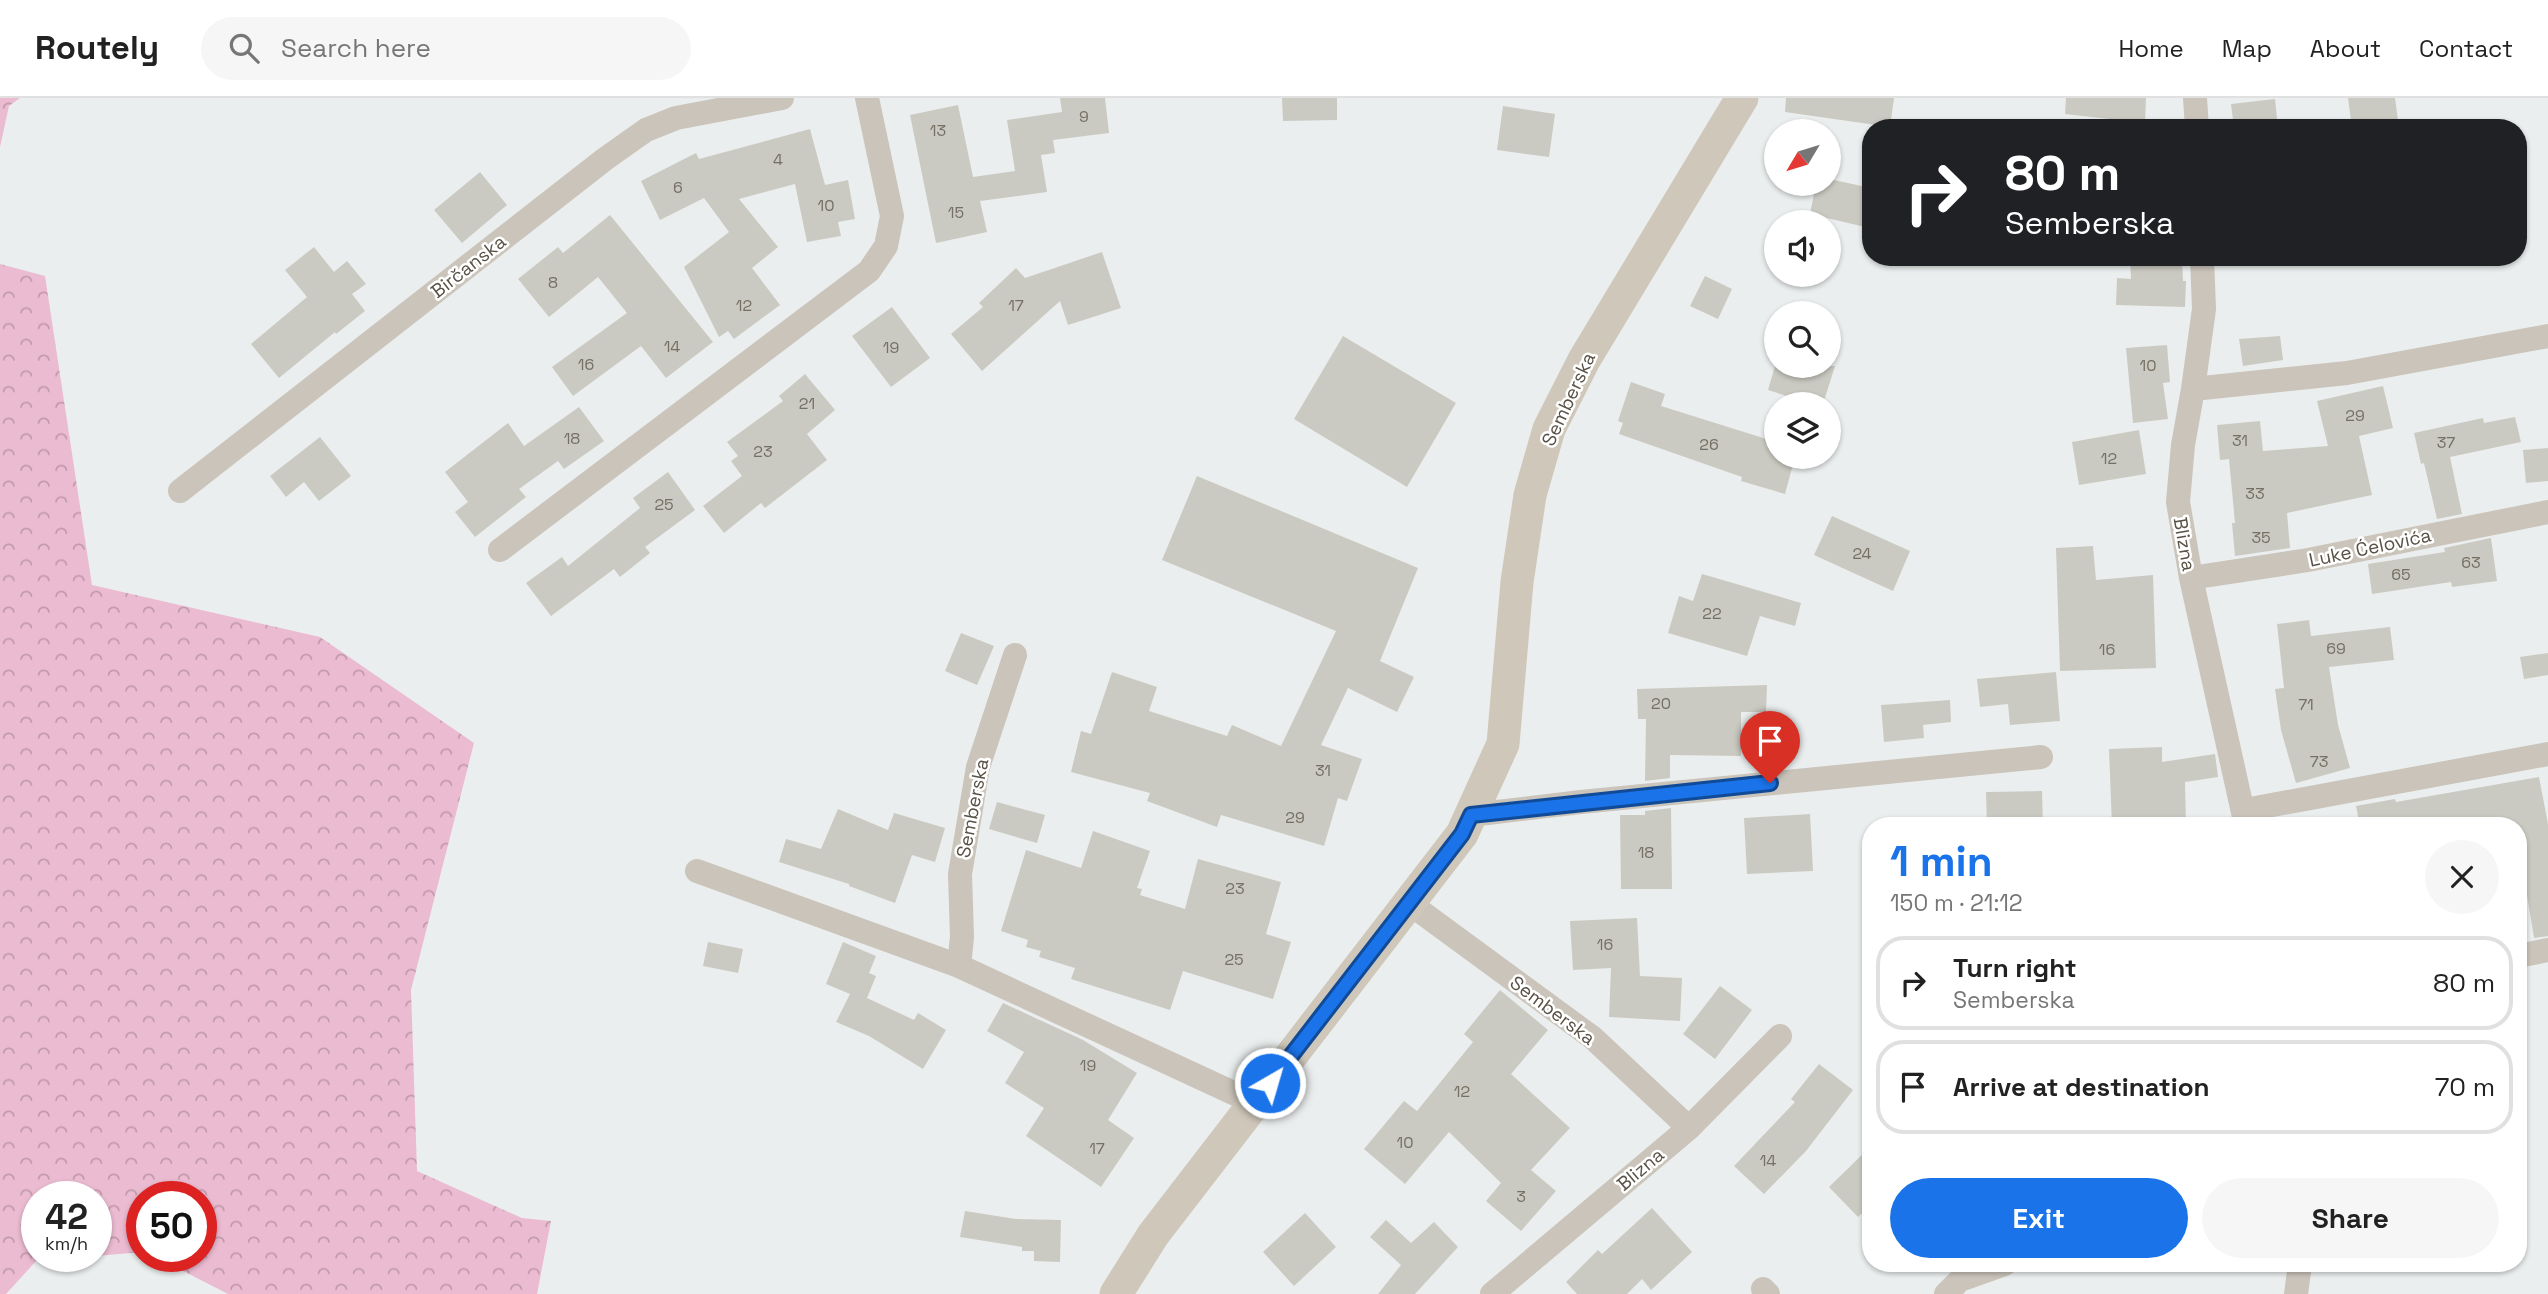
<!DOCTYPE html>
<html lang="en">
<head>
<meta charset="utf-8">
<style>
	body { margin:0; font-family:"Space Grotesk",sans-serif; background:#f6f6f6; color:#222; height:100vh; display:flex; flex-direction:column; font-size:26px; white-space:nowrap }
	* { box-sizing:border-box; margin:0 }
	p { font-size:23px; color:#767676 }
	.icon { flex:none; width:38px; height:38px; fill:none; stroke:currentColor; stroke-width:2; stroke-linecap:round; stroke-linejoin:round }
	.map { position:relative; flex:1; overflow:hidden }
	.side { position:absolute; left:1862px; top:719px; width:665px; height:455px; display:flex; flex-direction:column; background:#fff; border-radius:28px; box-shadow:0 2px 5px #0004 }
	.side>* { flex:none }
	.guide { position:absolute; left:1862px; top:21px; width:665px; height:147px; border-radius:28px; box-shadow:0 2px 5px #0004; background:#202124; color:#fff; overflow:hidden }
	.needle { width:46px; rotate:232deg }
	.tools { position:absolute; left:1764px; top:21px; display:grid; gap:14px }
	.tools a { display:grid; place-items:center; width:77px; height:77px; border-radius:50%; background:#fff; box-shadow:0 2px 5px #0004; font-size:35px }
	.speed { position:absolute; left:21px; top:1083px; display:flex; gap:14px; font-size:35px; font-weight:700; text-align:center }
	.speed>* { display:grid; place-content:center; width:91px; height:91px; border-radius:50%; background:#fff; box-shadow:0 2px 5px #0004; line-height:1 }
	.speed small { font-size:18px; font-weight:400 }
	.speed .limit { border:10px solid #d22; background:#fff; color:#111 }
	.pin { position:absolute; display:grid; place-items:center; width:60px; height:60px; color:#fff; margin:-72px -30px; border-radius:50% 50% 50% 0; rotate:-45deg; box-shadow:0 0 7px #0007 }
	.pin .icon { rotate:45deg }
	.me { position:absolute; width:77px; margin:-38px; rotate:38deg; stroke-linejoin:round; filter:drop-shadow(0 0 5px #0008) }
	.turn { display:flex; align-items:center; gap:24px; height:147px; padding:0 28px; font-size:32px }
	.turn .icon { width:91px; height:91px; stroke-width:2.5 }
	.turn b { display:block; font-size:49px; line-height:60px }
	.round { display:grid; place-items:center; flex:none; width:74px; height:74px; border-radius:37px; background:#f6f6f6 }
	.head { display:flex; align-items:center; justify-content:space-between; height:119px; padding:0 28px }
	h1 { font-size:42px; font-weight:600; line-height:52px; color:#1a73e8 }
	.action { display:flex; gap:14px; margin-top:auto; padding:14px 28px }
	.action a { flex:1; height:80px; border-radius:42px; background:#1a73e8; color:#fff; font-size:28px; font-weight:600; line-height:80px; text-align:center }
	.action a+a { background:#f6f6f6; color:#222 }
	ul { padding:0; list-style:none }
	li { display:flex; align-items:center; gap:21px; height:94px; margin:0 14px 10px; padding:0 14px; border:4px solid #e0e0e0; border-radius:28px }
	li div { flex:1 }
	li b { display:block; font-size:26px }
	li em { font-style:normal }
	header { display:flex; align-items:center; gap:42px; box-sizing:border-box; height:98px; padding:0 35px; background:#fff; border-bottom:2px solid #e0e0e0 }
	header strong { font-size:33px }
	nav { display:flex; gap:38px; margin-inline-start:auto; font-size:24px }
	.search { width:490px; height:63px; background:#f6f6f6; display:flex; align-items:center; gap:18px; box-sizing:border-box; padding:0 24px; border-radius:38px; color:#767676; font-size:26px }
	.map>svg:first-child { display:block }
	.forest { fill:url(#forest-crowns) }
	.building { fill:#cbcac2 }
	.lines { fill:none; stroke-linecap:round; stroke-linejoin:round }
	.minor { stroke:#cac4ba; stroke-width:24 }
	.secondary { stroke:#cfc8ba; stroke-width:33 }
	.route-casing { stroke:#114b97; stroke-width:18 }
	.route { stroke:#1a73e8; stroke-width:12 }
	.labels { text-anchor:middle; stroke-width:5; stroke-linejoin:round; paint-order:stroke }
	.number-label { font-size:16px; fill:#756f64 }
	.street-label { font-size:19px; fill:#585145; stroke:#fff }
</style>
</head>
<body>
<header>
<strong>Routely</strong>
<div class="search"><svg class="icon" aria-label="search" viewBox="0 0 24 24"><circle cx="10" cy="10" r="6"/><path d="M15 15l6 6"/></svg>Search here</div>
<nav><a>Home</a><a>Map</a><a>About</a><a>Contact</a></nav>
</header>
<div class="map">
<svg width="2548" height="1196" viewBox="0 0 2548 1196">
	<defs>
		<pattern id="forest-crowns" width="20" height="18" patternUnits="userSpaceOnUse" patternTransform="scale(1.75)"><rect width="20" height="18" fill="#ebbbd1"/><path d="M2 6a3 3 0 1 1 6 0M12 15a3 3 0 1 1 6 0" fill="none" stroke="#c19aab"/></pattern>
	</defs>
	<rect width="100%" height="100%" fill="#ebeeee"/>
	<path class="forest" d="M 0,0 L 20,0 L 9,8 L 0,49 Z
		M 0,166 L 45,178 L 92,487 L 320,539 L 474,645 L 411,892 L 417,1073 L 522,1120 L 551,1123 L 537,1196 L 228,1196 L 156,1159 L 201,1158 L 201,1099 L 142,1099 L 142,1154 L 96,1158 L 96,1099 L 37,1099 L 37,1158 L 85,1159 L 37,1162 L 6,1196 L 0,1196 Z"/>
	<path class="building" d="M 1060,0 L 1105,0 L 1109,35 L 1053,42 L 1055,55 L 1041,57 L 1047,94 L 980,103 L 987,134 L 936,145 L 910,17 L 958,7 L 973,79 L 1015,73 L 1007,22 L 1062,14 Z
		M 1282,0 L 1337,0 L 1337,22 L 1283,23 Z
		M 1786,0 L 1894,0 L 1890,29 L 1785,14 Z
		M 2066,0 L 2146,0 L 2145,25 L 2065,16 Z
		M 2348,0 L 2395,0 L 2399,30 L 2352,30 Z
		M 2275,1 L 2278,30 L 2234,30 L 2231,6 Z
		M 1503,8 L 1555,16 L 1549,59 L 1497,52 Z
		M 810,31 L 825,87 L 848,82 L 855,121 L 838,124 L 841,138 L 807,144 L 795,86 L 739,101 L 778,149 L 752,170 L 780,207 L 734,241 L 728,233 L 719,239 L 684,169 L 729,134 L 704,100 L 660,122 L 641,83 L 696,55 L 699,61 Z
		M 480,74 L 507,107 L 462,145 L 434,112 Z
		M 1829,81 L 1871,90 L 1871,103 L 1865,129 L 1810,116 L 1816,86 L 1829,86 Z
		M 610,117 L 713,244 L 666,280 L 641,248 L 573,298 L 552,269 L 627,215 L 598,179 L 549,219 L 518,181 L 558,149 L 563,155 Z
		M 314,149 L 334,174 L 347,163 L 366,186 L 352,196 L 365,213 L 336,236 L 335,234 L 279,280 L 251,246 L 307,199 L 285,172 Z
		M 1102,154 L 1121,210 L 1068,227 L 1060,203 L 982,273 L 951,236 L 983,209 L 979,205 L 1016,170 L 1025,180 Z
		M 2130,159 L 2182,159 L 2183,183 L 2186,183 L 2185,209 L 2116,207 L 2117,180 L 2131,181 Z
		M 1705,178 L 1732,191 L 1718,221 L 1690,208 Z
		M 892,209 L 930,260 L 891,289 L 852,238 Z
		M 1343,238 L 1456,305 L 1407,389 L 1294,321 Z
		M 2280,238 L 2283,262 L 2243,268 L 2239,241 Z
		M 2167,247 L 2170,284 L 2163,285 L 2168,321 L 2133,325 L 2126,250 Z
		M 1775,268 L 1835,268 L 1823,306 L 1812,306 L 1768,292 Z
		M 805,276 L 835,312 L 807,336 L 827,362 L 765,410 L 761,405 L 724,435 L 703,408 L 742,378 L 731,363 L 738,358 L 727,344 L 783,303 L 779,298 Z
		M 1631,284 L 1665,296 L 1661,308 L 1776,344 L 1776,359 L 1795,359 L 1785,396 L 1741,383 L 1742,379 L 1619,336 L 1623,325 L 1618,323 Z
		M 2383,288 L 2393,330 L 2359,338 L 2372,397 L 2287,415 L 2290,450 L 2235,458 L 2232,425 L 2235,425 L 2229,361 L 2220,362 L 2217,327 L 2260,323 L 2263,353 L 2328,348 L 2317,303 Z
		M 579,309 L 604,343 L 564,371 L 558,363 L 519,391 L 526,399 L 475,439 L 455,414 L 468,404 L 445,374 L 508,325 L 524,348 Z
		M 2515,319 L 2521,344 L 2450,359 L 2462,416 L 2437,421 L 2424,365 L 2421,366 L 2414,335 L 2483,320 L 2484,325 Z
		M 2139,332 L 2146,376 L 2079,387 L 2072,344 Z
		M 320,339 L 351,378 L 319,403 L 304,384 L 286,399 L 270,378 Z
		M 2548,350 L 2548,383 L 2526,385 L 2523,352 Z
		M 668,374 L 695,412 L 645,449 L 650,455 L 620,479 L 614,471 L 551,518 L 526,485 L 562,459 L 568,468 L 640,410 L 633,400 Z
		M 1197,378 L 1418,470 L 1380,563 L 1414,579 L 1397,614 L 1348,590 L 1321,647 L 1362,661 L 1347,703 L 1338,700 L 1324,748 L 1221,717 L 1217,729 L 1147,703 L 1150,695 L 1071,674 L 1081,633 L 1091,636 L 1112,574 L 1157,589 L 1149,613 L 1227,638 L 1232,627 L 1281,648 L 1336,533 L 1162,462 Z
		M 1832,418 L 1910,453 L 1893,493 L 1814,457 Z
		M 2491,440 L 2497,483 L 2452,489 L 2451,484 L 2372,496 L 2368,466 L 2445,454 L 2444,450 Z
		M 2093,448 L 2096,482 L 2153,477 L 2156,570 L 2060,573 L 2056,450 Z
		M 1702,476 L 1801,505 L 1795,528 L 1760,518 L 1747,558 L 1668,535 L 1679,498 L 1693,503 Z
		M 2309,522 L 2311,538 L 2390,529 L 2394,562 L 2329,569 L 2338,627 L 2350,670 L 2296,685 L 2281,632 L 2275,591 L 2284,590 L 2277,526 Z
		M 961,535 L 994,548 L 977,587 L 945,573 Z
		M 2548,555 L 2548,577 L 2524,581 L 2520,559 Z
		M 2056,574 L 2060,623 L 2010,627 L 2008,606 L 1980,609 L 1977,581 Z
		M 1767,587 L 1766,614 L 1741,614 L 1741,658 L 1670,657 L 1670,680 L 1645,683 L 1646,621 L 1638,621 L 1637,591 Z
		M 1950,602 L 1951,624 L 1923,627 L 1924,640 L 1884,644 L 1881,607 Z
		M 2162,649 L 2162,664 L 2215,656 L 2218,679 L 2185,684 L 2186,728 L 2112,728 L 2109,651 Z
		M 2539,679 L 2548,726 L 2548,838 L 2534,840 L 2524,779 L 2518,781 L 2518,728 L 2360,728 L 2356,708 L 2395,701 L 2396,704 Z
		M 2042,693 L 2043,728 L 1987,728 L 1986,694 Z
		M 997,704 L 1045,717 L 1037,745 L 989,731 Z
		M 1671,710 L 1672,791 L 1621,791 L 1620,717 L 1645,717 L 1645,713 Z
		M 838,711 L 888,732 L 894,715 L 945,730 L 935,764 L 912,757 L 895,805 L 849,788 L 849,786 L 779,764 L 786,741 L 821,751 Z
		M 1810,716 L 1813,773 L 1747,776 L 1744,720 Z
		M 1093,733 L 1150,753 L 1137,790 L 1142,791 L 1140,797 L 1185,811 L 1198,761 L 1281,784 L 1266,836 L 1291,844 L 1273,901 L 1183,873 L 1170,912 L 1071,881 L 1075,870 L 1039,859 L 1041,853 L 1026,849 L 1028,842 L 1001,833 L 1026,752 L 1081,770 Z
		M 1637,820 L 1640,878 L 1682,880 L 1680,923 L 1609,919 L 1611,870 L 1573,872 L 1570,823 Z
		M 708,844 L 743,851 L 738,875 L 703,868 Z
		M 843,844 L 876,858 L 869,875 L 876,878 L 867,900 L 914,922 L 918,915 L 946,932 L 923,971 L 869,938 L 836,924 L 850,896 L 826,886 Z
		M 1720,888 L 1752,912 L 1715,961 L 1683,936 Z
		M 1500,892 L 1548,932 L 1511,976 L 1570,1030 L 1531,1072 L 1556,1093 L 1521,1133 L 1486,1103 L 1501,1085 L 1449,1034 L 1405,1086 L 1364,1051 L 1404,1003 L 1417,1013 L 1473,944 L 1464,936 Z
		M 1003,905 L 1083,942 L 1137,975 L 1108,1022 L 1134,1040 L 1101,1089 L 1026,1038 L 1044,1010 L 1005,985 L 1024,954 L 987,933 Z
		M 1819,966 L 1853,992 L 1806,1053 L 1764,1096 L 1734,1068 L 1795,1004 L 1791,1001 Z
		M 1871,1048 L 1871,1106 L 1858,1119 L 1829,1089 Z
		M 1652,1110 L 1692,1154 L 1651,1192 L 1642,1181 L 1627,1196 L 1577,1196 L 1566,1184 L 1598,1152 L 1602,1156 Z
		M 965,1113 L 1016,1121 L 1061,1122 L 1060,1164 L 1034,1163 L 1034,1153 L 1022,1153 L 1022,1149 L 960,1139 Z
		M 1305,1115 L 1336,1149 L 1294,1188 L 1263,1154 Z
		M 1386,1122 L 1411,1145 L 1434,1124 L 1458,1149 L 1415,1196 L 1378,1196 L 1401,1167 L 1370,1139 Z"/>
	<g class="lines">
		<path class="minor" d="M 2195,0 L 2197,30
			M 2202,159 L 2204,211 L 2193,291 L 2183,347 L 2178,404 L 2191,480 L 2246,728
			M 2193,291 L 2347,275 L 2548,238
			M 180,393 L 605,61 L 646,32 L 676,20 L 782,0
			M 500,452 L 869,173 L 886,148 L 892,118 L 867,0
			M 2191,480 L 2308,462 L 2548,414
			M 1015,557 L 978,669 L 960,776 L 962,839 L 959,868 L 1255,1005
			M 2245,712 L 2548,656
			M 1471,717 L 1581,704 L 2041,659
			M 697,773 L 959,868
			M 1409,805 L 1593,940 L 1689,1030
			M 2518,858 L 2548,852
			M 1763,1191 L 1768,1196
			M 1492,1196 L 1689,1030 L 1780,938
			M 1946,1196 L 1960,1182 L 2005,1166
			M 2296,1196 L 2300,1166"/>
		<path class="secondary" d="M 1116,1196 L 1153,1137 L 1462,736 L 1503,646 L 1517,484 L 1530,397 L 1549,331 L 1584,262 L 1742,0"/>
	</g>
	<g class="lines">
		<g class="route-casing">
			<path id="route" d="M 1270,985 L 1462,736 L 1471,717 L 1770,685"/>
		</g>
		<use href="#route" class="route"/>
	</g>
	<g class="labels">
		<g class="number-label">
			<text x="1084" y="24">9</text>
			<text x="938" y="38">13</text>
			<text x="778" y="67">4</text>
			<text x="678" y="95">6</text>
			<text x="826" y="113">10</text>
			<text x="956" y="120">15</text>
			<text x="553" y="190">8</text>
			<text x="744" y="213">12</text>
			<text x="1016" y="213">17</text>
			<text x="672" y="254">14</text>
			<text x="891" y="255">19</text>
			<text x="586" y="272">16</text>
			<text x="2148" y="273">10</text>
			<text x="807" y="311">21</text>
			<text x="2355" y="323">29</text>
			<text x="572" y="346">18</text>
			<text x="2240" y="348">31</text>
			<text x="2446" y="350">37</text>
			<text x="1709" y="352">26</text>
			<text x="763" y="359">23</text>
			<text x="2109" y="366">12</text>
			<text x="2255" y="401">33</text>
			<text x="664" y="412">25</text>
			<text x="2261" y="445">35</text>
			<text x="1862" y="461">24</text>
			<text x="2471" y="470">63</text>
			<text x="2401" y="482">65</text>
			<text x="1712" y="521">22</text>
			<text x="2336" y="556">69</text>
			<text x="2107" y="557">16</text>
			<text x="1661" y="611">20</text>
			<text x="2306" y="612">71</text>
			<text x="2319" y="669">73</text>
			<text x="1323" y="678">31</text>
			<text x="1295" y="725">29</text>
			<text x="1646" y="760">18</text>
			<text x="1235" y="796">23</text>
			<text x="1605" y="852">16</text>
			<text x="1234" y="867">25</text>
			<text x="1088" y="973">19</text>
			<text x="1462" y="999">12</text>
			<text x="1405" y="1050">10</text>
			<text x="1097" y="1056">17</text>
			<text x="1768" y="1068">14</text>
			<text x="1521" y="1104">3</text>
		</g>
		<g class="street-label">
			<text transform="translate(468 168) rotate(-38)" y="7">Birčanska</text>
			<text transform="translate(1568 301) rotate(-65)" y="7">Semberska</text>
			<text transform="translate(2185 446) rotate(80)" y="7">Blizna</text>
			<text transform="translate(2370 449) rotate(-12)" y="7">Luke Ćelovića</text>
			<text transform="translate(972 710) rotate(-79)" y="7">Semberska</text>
			<text transform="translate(1553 912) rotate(37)" y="7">Semberska</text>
			<text transform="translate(1640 1071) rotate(-40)" y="7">Blizna</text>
		</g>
	</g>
</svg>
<div class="tools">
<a><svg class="needle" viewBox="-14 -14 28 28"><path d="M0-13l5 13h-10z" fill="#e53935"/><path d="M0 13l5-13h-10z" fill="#767676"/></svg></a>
<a><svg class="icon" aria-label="sound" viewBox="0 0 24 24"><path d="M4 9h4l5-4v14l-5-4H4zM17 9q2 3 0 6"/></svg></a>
<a><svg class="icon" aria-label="search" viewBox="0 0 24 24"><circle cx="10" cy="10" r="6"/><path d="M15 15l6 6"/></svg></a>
<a><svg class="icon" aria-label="layers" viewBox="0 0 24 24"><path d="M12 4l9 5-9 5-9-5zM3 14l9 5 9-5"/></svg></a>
</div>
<div class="speed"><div>42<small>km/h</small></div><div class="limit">50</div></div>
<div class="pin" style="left:1770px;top:685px;background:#d93025"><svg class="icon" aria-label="arrive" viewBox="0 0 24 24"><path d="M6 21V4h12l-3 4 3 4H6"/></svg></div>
<svg class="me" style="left:1270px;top:985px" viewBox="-20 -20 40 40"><circle r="17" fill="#1a73e8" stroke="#fff" stroke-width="3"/><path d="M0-11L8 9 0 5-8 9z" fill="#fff"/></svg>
<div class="guide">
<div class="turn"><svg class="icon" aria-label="right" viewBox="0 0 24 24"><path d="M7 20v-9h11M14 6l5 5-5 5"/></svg><div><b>80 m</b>Semberska</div></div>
</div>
<section class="side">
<div class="head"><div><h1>1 min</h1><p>150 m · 21:12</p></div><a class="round"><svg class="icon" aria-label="close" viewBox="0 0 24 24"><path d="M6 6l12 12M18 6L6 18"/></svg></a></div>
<ul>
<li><svg class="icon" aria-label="right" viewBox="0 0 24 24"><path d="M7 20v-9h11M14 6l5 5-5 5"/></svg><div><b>Turn right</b><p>Semberska</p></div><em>80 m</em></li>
<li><svg class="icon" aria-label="arrive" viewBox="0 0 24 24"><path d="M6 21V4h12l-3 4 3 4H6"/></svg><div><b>Arrive at destination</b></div><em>70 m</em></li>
</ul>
<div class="action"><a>Exit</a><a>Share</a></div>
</section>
</div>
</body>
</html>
